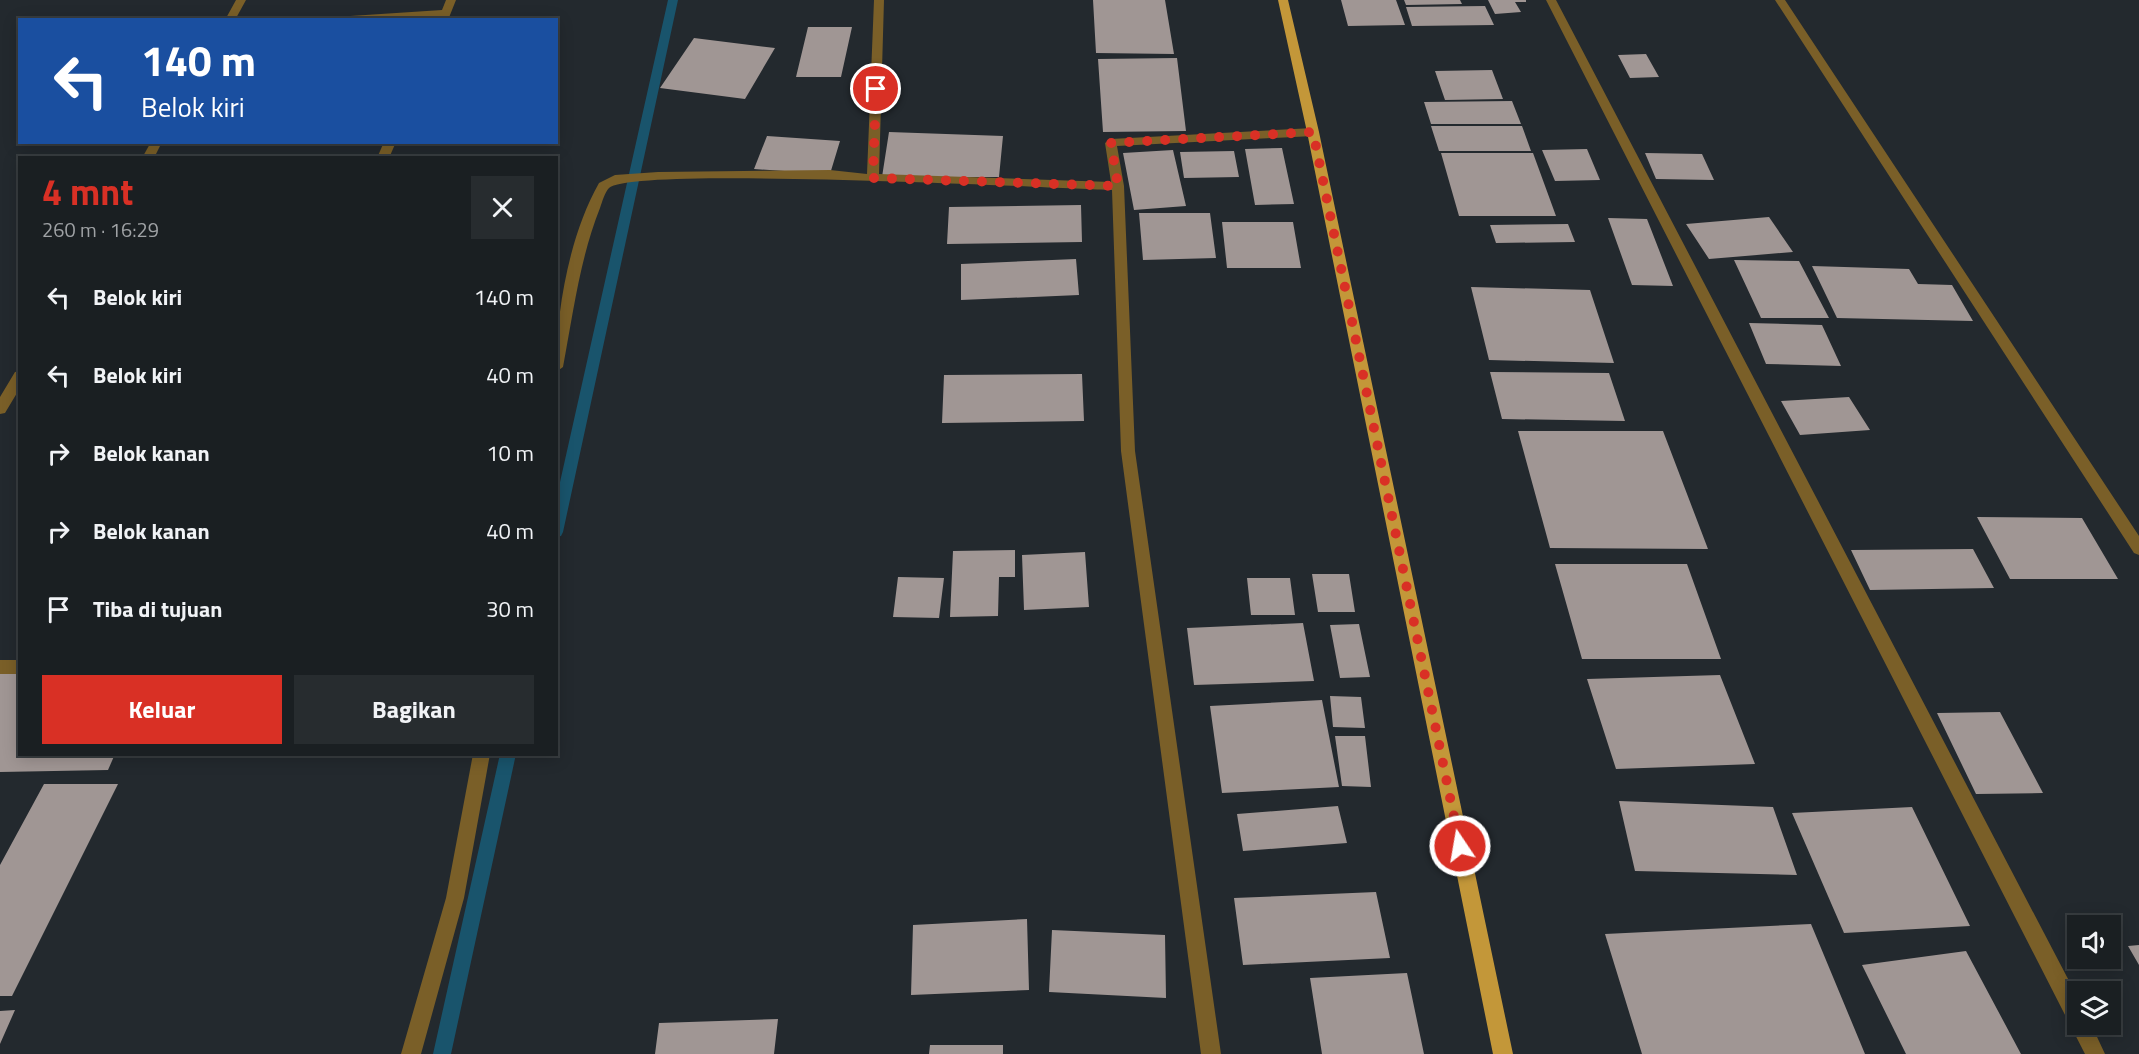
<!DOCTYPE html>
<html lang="id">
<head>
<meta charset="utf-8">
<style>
	body { margin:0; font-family:"Titillium Web",sans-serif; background:#272c2f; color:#f1f3f6; height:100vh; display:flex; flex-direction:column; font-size:22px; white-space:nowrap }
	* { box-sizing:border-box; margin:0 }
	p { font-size:20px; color:#9fa2a5 }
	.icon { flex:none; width:33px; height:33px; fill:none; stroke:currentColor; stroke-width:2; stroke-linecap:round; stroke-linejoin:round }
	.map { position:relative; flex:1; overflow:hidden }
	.sheet { position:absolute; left:18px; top:156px; width:540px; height:600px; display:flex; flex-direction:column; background:#1a1f22; border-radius:0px; box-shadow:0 3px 15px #0003,0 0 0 2px #383d40 }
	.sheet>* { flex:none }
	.hud { position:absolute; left:18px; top:18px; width:540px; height:126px; border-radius:0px; box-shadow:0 3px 15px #0003,0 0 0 2px #383d40; background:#1a4fa0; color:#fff; overflow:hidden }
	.tools { position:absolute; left:2067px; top:915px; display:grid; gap:12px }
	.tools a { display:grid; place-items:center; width:54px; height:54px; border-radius:0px; background:#1a1f22; box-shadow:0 3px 15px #0003,0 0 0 2px #383d40; font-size:30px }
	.pin { position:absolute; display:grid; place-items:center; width:51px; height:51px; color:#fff; margin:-26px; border:3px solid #fff; border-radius:50%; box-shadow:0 2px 6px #0007 }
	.me { position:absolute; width:66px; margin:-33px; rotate:348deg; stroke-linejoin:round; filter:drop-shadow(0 0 4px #0008) }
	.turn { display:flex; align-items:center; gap:21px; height:126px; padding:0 24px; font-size:27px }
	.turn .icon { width:78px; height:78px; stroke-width:2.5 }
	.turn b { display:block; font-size:42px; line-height:51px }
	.round { display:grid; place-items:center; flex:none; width:63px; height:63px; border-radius:0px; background:#272c2f }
	.headline { display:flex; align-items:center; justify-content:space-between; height:102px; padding:0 24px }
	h1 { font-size:36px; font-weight:700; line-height:45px; color:#d93025 }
	.cta { display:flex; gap:12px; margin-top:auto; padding:12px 24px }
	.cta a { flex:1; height:69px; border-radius:0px; background:#d93025; color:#fff; font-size:24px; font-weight:700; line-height:69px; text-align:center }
	.cta a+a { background:#272c2f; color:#f1f3f6 }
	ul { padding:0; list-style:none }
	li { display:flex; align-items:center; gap:18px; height:78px; padding:0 24px }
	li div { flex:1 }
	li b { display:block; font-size:22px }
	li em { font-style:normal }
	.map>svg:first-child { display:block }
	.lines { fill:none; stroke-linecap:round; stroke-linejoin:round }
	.stream { fill:#19546c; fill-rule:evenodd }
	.building { fill:#a09694 }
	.street { fill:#7a5f28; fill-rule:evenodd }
	.primary { fill:#c39739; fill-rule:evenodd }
	.route { stroke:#d93025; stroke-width:10; stroke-dasharray:0 18 }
</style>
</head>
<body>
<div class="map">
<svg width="2139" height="1054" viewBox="0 0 2139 1054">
	<rect width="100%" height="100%" fill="#23292e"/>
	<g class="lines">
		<path class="stream" d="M 668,0 L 678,0 L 563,532 L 561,536 L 556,537 L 556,500 Z
			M 500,754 L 516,754 L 451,1054 L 433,1054 Z"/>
	</g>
	<path class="building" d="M 1093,0 L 1165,0 L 1174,54 L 1096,53 Z
		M 1341,0 L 1396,0 L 1405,25 L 1348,26 Z
		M 1404,0 L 1460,0 L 1462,4 L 1406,5 Z
		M 1488,0 L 1526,0 L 1526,2 L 1515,2 L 1521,12 L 1495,14 Z
		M 1485,6 L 1494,25 L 1412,26 L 1406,7 Z
		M 808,27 L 852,27 L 841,77 L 796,77 Z
		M 694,38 L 775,48 L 745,99 L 660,88 Z
		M 1646,54 L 1659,77 L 1630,78 L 1618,55 Z
		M 1177,58 L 1186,131 L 1103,132 L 1098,59 Z
		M 1492,70 L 1503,99 L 1445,100 L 1435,71 Z
		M 1512,101 L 1521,124 L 1431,124 L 1424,102 Z
		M 1431,126 L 1522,126 L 1531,151 L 1439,151 Z
		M 889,132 L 1003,136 L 999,177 L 882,177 Z
		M 767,136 L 840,141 L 830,174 L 754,169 Z
		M 1282,148 L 1294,204 L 1255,205 L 1245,149 Z
		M 1587,149 L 1600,180 L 1555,181 L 1542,150 Z
		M 1173,150 L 1186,206 L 1134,210 L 1123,153 Z
		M 1234,151 L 1239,177 L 1184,178 L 1180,152 Z
		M 1441,153 L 1533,153 L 1556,216 L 1459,216 Z
		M 1645,153 L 1702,154 L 1714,180 L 1656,179 Z
		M 1081,205 L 1082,242 L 947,244 L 949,207 Z
		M 1139,213 L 1210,213 L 1216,258 L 1143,260 Z
		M 1769,217 L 1793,252 L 1709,259 L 1686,224 Z
		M 1608,218 L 1647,219 L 1673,286 L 1632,285 Z
		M 1222,222 L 1293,222 L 1301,268 L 1227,268 Z
		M 1568,224 L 1575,242 L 1496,243 L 1490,225 Z
		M 1076,259 L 1079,295 L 961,300 L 961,264 Z
		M 1734,260 L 1799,261 L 1829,318 L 1761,318 Z
		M 1812,266 L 1909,269 L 1918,284 L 1952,285 L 1973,321 L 1837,318 Z
		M 1471,287 L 1590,290 L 1614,363 L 1489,360 Z
		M 1749,323 L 1822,325 L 1841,366 L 1766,364 Z
		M 1490,372 L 1609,373 L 1625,421 L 1502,419 Z
		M 1082,374 L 1084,421 L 942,423 L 944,375 Z
		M 1849,397 L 1870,430 L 1800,435 L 1781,401 Z
		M 1518,431 L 1663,431 L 1708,549 L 1550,548 Z
		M 1977,517 L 2082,518 L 2118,579 L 2010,579 Z
		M 1973,549 L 1994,588 L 1870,590 L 1851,550 Z
		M 1015,550 L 1015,577 L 999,577 L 998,616 L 950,617 L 953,551 Z
		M 1085,552 L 1089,607 L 1024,610 L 1022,555 Z
		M 1555,564 L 1687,564 L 1721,659 L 1582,659 Z
		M 1312,574 L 1349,574 L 1355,612 L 1318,612 Z
		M 898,577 L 944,578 L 939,618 L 893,617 Z
		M 1247,578 L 1290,578 L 1295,615 L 1251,615 Z
		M 1303,623 L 1314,681 L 1194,685 L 1187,628 Z
		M 1359,624 L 1370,677 L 1340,678 L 1330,625 Z
		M 0,674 L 20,674 L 20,754 L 115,754 L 108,770 L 0,772 Z
		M 1720,675 L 1755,764 L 1616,769 L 1587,679 Z
		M 1330,696 L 1361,697 L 1365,728 L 1333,727 Z
		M 1322,700 L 1339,787 L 1222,793 L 1210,706 Z
		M 2000,712 L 2043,793 L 1976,794 L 1937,713 Z
		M 1335,736 L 1365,736 L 1371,787 L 1342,786 Z
		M 44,784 L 118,784 L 12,996 L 0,996 L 0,865 Z
		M 1619,801 L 1773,807 L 1797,875 L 1635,871 Z
		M 1338,806 L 1347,843 L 1243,851 L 1237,814 Z
		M 1912,807 L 1970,926 L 1844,933 L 1792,813 Z
		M 1376,892 L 1390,958 L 1243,965 L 1234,898 Z
		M 1027,919 L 1029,990 L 911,995 L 913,925 Z
		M 1811,924 L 1865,1054 L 1642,1054 L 1605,934 Z
		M 1052,930 L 1165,935 L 1166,998 L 1049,992 Z
		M 2139,945 L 2139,965 L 2128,946 Z
		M 1966,951 L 2021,1054 L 1906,1054 L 1862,965 Z
		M 1407,973 L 1424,1054 L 1322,1054 L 1310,978 Z
		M 15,1010 L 0,1044 L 0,1011 Z
		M 778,1019 L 774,1054 L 655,1054 L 659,1023 Z
		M 930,1045 L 1003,1045 L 1003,1054 L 929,1054 Z"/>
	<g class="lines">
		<path class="street" d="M 236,0 L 246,0 L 235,20 L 225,20 Z
			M 446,0 L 456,0 L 448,20 L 438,20 L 439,17 L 330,20 L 335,17 L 442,10 Z
			M 874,0 L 884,0 L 879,174 L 1111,182 L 1105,143 L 1111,139 L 1313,128 L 1319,132 L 1313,136 L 1117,146 L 1124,186 L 1135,451 L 1221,1054 L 1201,1054 L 1121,451 L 1112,190 C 1052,188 632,166 609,188 C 605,192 602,202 600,208 C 580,258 573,314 563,367 L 556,372 C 556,312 569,236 599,183 L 615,175 L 658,172 L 830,170 L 867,174 Z
			M 1546,0 L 1556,0 L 2078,998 L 2078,1024 L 2091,1024 L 2105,1054 L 2085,1054 Z
			M 1775,0 L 1785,0 L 2139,536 L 2139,555 L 2134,553 Z
			M 151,142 L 162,142 L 154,158 L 142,158 Z
			M 384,142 L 396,142 L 389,158 L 377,158 Z
			M 20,371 L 20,388 L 5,413 L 0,414 L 0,397 L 15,372 Z
			M 0,660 L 20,660 L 20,674 L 0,674 Z
			M 473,754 L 490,754 L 464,898 L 421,1054 L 401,1054 L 446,898 Z"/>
		<path class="primary" d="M 1278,0 L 1288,0 L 1319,132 L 1513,1054 L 1493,1054 L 1307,132 Z"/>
	</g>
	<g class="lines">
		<path class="route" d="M 876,89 L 873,178 L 1118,186 L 1111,143 L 1313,132 L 1460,846"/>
	</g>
</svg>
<div class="tools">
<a><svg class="icon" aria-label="sound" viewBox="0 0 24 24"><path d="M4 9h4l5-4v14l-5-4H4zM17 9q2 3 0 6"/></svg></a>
<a><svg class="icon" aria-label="layers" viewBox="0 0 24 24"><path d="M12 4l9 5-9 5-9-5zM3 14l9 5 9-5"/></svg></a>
</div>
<div class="pin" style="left:876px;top:89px;background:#d93025"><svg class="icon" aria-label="arrive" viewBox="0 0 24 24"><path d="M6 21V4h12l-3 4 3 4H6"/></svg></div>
<svg class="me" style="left:1460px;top:846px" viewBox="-20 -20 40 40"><circle r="17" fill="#d93025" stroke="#fff" stroke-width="3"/><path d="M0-11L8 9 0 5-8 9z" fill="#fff"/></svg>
<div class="hud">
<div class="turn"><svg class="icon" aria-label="left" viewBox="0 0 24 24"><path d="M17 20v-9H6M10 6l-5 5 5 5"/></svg><div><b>140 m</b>Belok kiri</div></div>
</div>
<section class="sheet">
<div class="headline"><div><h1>4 mnt</h1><p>260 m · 16:29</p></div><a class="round"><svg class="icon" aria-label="close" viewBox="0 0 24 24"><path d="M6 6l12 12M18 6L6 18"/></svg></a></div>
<ul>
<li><svg class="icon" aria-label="left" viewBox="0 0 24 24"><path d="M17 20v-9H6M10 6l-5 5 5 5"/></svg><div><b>Belok kiri</b></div><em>140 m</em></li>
<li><svg class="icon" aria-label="left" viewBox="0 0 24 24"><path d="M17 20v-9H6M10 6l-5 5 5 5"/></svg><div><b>Belok kiri</b></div><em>40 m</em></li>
<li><svg class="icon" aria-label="right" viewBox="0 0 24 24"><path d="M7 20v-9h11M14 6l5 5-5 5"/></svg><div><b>Belok kanan</b></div><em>10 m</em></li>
<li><svg class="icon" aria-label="right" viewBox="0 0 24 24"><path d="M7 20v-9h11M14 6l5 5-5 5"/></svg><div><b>Belok kanan</b></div><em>40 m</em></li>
<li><svg class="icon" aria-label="arrive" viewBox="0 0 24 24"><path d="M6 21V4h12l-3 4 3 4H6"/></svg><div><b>Tiba di tujuan</b></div><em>30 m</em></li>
</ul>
<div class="cta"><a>Keluar</a><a>Bagikan</a></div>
</section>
</div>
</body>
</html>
